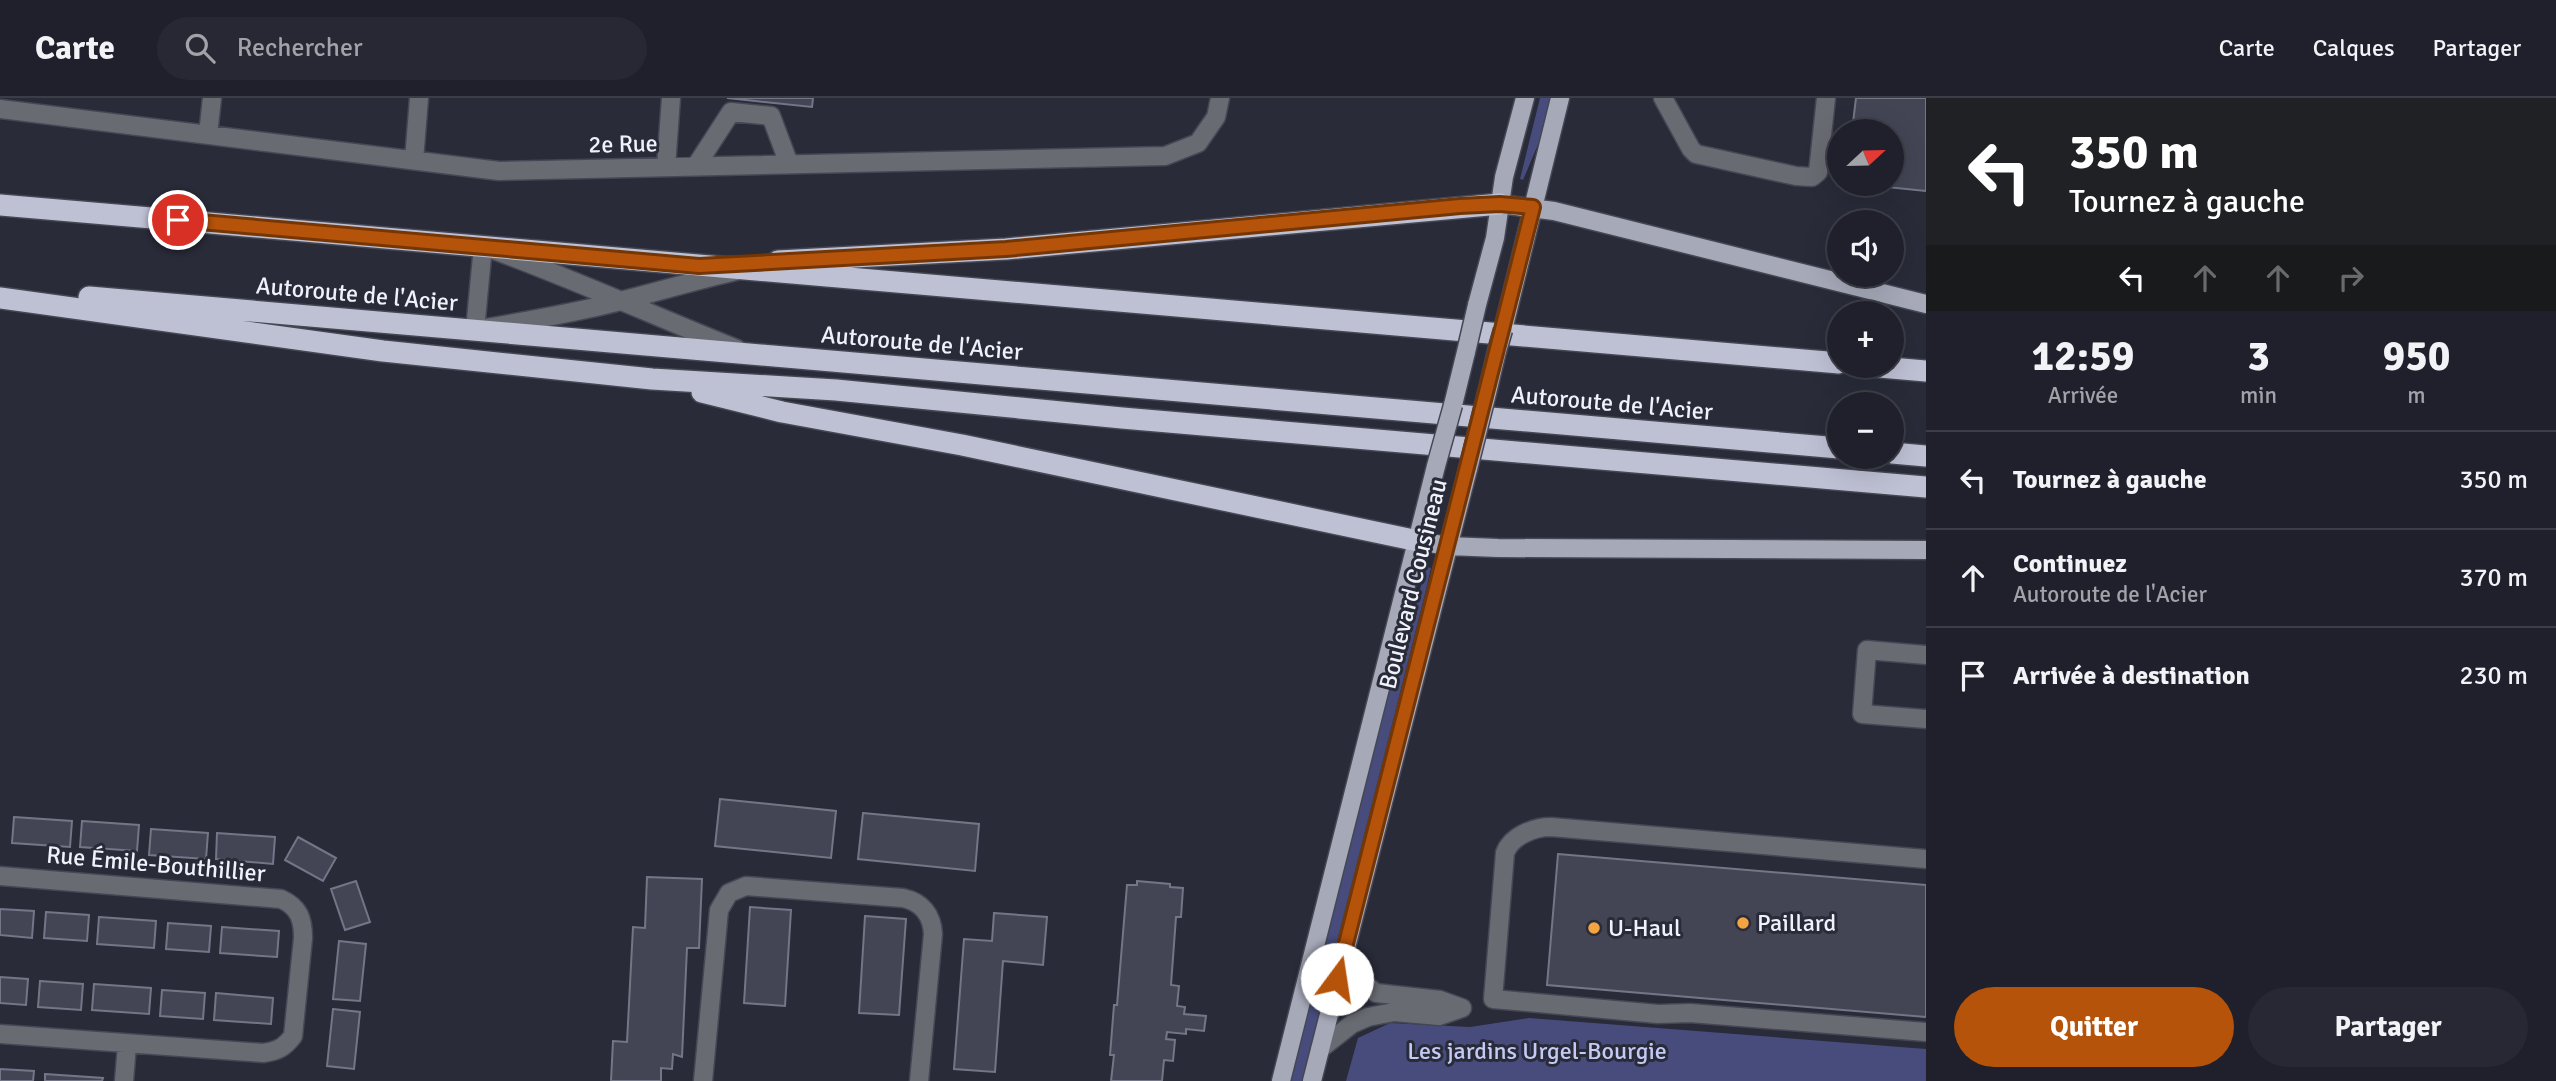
<!DOCTYPE html>
<html lang="fr">
<head>
<meta charset="utf-8">
<style>
	body { margin:0; font-family:Signika,sans-serif; background:#272833; color:#f1f3f6; height:100vh; display:flex; flex-direction:column; font-size:26px; white-space:nowrap }
	* { box-sizing:border-box; margin:0 }
	p { font-size:23px; color:#a1a3a9 }
	.icon { flex:none; width:38px; height:38px; fill:none; stroke:currentColor; stroke-width:2; stroke-linecap:round; stroke-linejoin:round }
	.map { position:relative; flex:1; overflow:hidden }
	.side { display:flex; flex-direction:column; background:#1f202b; width:630px }
	.side>* { flex:none }
	.banner { background:#202124; color:#fff; overflow:hidden }
	.needle { width:46px; rotate:68deg }
	.controls { position:absolute; left:1827px; top:21px; display:grid; gap:14px }
	.controls a { display:grid; place-items:center; width:77px; height:77px; border-radius:50%; background:#1f202b; box-shadow:0 7px 28px #0002,0 0 0 2px #3c3e47; font-size:35px }
	.pin { position:absolute; display:grid; place-items:center; width:60px; height:60px; color:#fff; margin:-30px; border:4px solid #fff; border-radius:50%; box-shadow:0 2px 7px #0007 }
	.me { position:absolute; width:77px; margin:-38px; rotate:14deg; stroke-linejoin:round; filter:drop-shadow(0 0 5px #0008) }
	.turn { display:flex; align-items:center; gap:24px; height:147px; padding:0 28px; font-size:32px }
	.turn .icon { width:91px; height:91px; stroke-width:2.5 }
	.turn b { display:block; font-size:49px; line-height:60px }
	.lanes { display:flex; align-items:center; height:66px; padding:0 28px; background:#0003; justify-content:center; gap:35px; direction:ltr }
	.lanes .off { opacity:.35 }
	.eta { display:flex; justify-content:space-evenly; align-items:center; height:119px; text-align:center }
	.eta b { font-size:42px; font-weight:700; line-height:49px }
	.cta { display:flex; gap:14px; margin-top:auto; padding:14px 28px }
	.cta a { flex:1; height:80px; border-radius:42px; background:#b45309; color:#fff; font-size:28px; font-weight:700; line-height:80px; text-align:center }
	.cta a+a { background:#272833; color:#f1f3f6 }
	ul { padding:0; list-style:none }
	li { display:flex; align-items:center; gap:21px; height:98px; padding:0 28px; border-top:2px solid #3c3e47 }
	li div { flex:1 }
	li b { display:block; font-size:26px }
	li em { font-style:normal }
	header { display:flex; align-items:center; gap:42px; box-sizing:border-box; height:98px; padding:0 35px; background:#1f202b; border-bottom:2px solid #3c3e47 }
	header strong { font-size:33px }
	nav { display:flex; gap:38px; margin-inline-start:auto; font-size:24px }
	.search { width:490px; height:63px; background:#272833; display:flex; align-items:center; gap:18px; box-sizing:border-box; padding:0 24px; border-radius:38px; color:#a1a3a9; font-size:26px }
	main { display:flex; flex:1; min-height:0 }
	.map>svg:first-child { display:block }
	.green { fill:#474c7c }
	.building { fill:#434555; stroke:#737687; stroke-width:2 }
	.lines { fill:none; stroke-linecap:round; stroke-linejoin:round }
	.minor-casing { stroke:#454754; stroke-width:21 }
	.major-casing { stroke:#454754; stroke-width:21 }
	.highway-casing { stroke:#454754; stroke-width:24 }
	.minor { stroke:#696b72; stroke-width:18 }
	.major { stroke:#a6a9b8; stroke-width:18 }
	.highway { stroke:#bec1d4; stroke-width:21 }
	.major-bridge-casing { stroke:#454754; stroke-width:21; stroke-linecap:butt }
	.major-bridge { stroke:#a6a9b8; stroke-width:18 }
	.route-casing { stroke:#753606; stroke-width:18 }
	.route { stroke:#b45309; stroke-width:12 }
	.poi-dot { fill:#f3a442; stroke:#292b39; stroke-width:2.5 }
	.labels { text-anchor:middle; stroke-width:6; stroke-linejoin:round; paint-order:stroke }
	.street-label { font-size:24px; fill:#f0f2fb; stroke:#292b39 }
	.poi-label { font-size:24px; fill:#f0f2fb; stroke:#292b39; text-anchor:start }
	.park-label { font-size:24px; fill:#c3caf4; stroke:#292b39 }
</style>
</head>
<body>
<header>
<strong>Carte</strong>
<div class="search"><svg class="icon" aria-label="search" viewBox="0 0 24 24"><circle cx="10" cy="10" r="6"/><path d="M15 15l6 6"/></svg>Rechercher</div>
<nav><a>Carte</a><a>Calques</a><a>Partager</a></nav>
</header>
<main>
<div class="map">
<svg width="1926" height="983" viewBox="0 0 1926 983">
	<rect width="100%" height="100%" fill="#292b39"/>
	<path class="green" d="M 1540,0 L 1551,0 L 1539,44 L 1523,82 L 1520,81 Z
		M 1427,469 L 1431,470 L 1425,496 L 1302,983 L 1291,983 L 1395,570 Z
		M 1529,920 L 1926,951 L 1926,983 L 1346,983 L 1358,940 L 1390,925 L 1470,929 Z"/>
	<path class="building" d="M 727,0 L 813,0 L 812,9 Z
		M 1856,0 L 1926,0 L 1926,93 L 1857,86 L 1892,86 L 1892,33 L 1852,33 Z
		M 720,701 L 836,713 L 831,760 L 715,748 Z
		M 863,715 L 979,726 L 975,773 L 858,761 Z
		M 14,719 L 72,723 L 70,749 L 12,745 Z
		M 82,723 L 139,727 L 137,753 L 80,749 Z
		M 151,731 L 208,735 L 206,761 L 149,757 Z
		M 217,735 L 275,739 L 273,766 L 216,761 Z
		M 298,739 L 336,760 L 323,783 L 285,762 Z
		M 1558,756 L 1926,787 L 1926,919 L 1547,887 Z
		M 647,779 L 702,781 L 699,850 L 687,850 L 682,959 L 673,956 L 672,971 L 661,970 L 661,983 L 611,983 L 613,943 L 627,944 L 633,829 L 645,830 Z
		M 356,783 L 370,824 L 345,832 L 331,791 Z
		M 1137,783 L 1170,786 L 1170,789 L 1183,790 L 1181,819 L 1176,819 L 1171,887 L 1179,888 L 1177,908 L 1185,909 L 1184,916 L 1206,918 L 1204,933 L 1186,931 L 1186,936 L 1167,934 L 1166,941 L 1175,942 L 1173,963 L 1164,962 L 1162,983 L 1111,983 L 1114,957 L 1110,957 L 1114,907 L 1117,907 L 1127,787 L 1137,787 Z
		M 750,809 L 791,812 L 785,908 L 744,905 Z
		M 0,811 L 34,813 L 32,840 L 0,837 Z
		M 46,814 L 89,817 L 87,843 L 44,840 Z
		M 994,815 L 1047,819 L 1043,867 L 1003,863 L 995,974 L 954,971 L 964,841 L 992,843 Z
		M 865,818 L 906,821 L 899,917 L 859,915 Z
		M 99,819 L 156,823 L 154,850 L 97,846 Z
		M 168,825 L 211,828 L 209,854 L 166,851 Z
		M 222,829 L 279,833 L 277,859 L 220,855 Z
		M 339,843 L 366,846 L 360,903 L 333,901 Z
		M 0,879 L 28,881 L 26,907 L 0,905 Z
		M 40,883 L 83,886 L 81,912 L 38,909 Z
		M 94,886 L 151,890 L 149,916 L 92,912 Z
		M 162,892 L 205,895 L 203,921 L 160,918 Z
		M 216,895 L 273,900 L 271,926 L 214,922 Z
		M 333,911 L 360,914 L 354,971 L 327,968 Z
		M 0,971 L 34,973 L 33,983 L 0,983 Z
		M 45,976 L 103,980 L 102,983 L 45,983 Z"/>
	<g class="lines">
		<g class="minor-casing">
			<path id="minor" d="M 1663,0 L 1691,51 L 1696,56 L 1796,78 L 1812,79 L 1818,74 L 1826,0
				M 0,11 L 499,73 L 1165,58 L 1198,45 L 1216,19 L 1220,0
				M 208,37 L 212,0
				M 414,62 L 419,0
				M 696,68 L 731,14 L 771,18 L 789,66
				M 666,69 L 671,0
				M 736,173 C 689,184 643,198 596,209 C 556,218 515,225 475,232 L 483,148 C 569,179 652,217 737,251
				M 1926,557 L 1867,552 L 1862,616 L 1926,621
				M 1926,761 L 1551,729 C 1534,729 1511,738 1505,755 L 1493,901 L 1658,916 L 1690,915 L 1926,934
				M 0,778 L 281,801 C 299,809 303,821 303,840 L 293,938 C 284,950 277,953 263,955 L 0,936
				M 1320,951 L 1352,926 L 1368,919 L 1394,914 L 1439,918 L 1462,910 L 1440,902 L 1376,895 L 1357,880 L 1343,858
				M 124,983 L 127,947
				M 703,983 L 719,812 L 729,795 L 746,788 L 903,800 C 922,804 932,817 933,836 L 919,983"/>
		</g>
		<g class="major-casing">
			<path id="major" d="M 1500,106 L 1554,113 L 1926,206
				M 1477,207 L 1495,140 L 1504,79 L 1525,0
				M 1503,232 L 1560,0
				M 1487,295 L 1497,253
				M 1453,307 L 1466,254
				M 1418,443 L 1448,448 L 1498,450 L 1926,452
				M 1281,983 L 1436,368
				M 1312,983 L 1468,371"/>
		</g>
		<g class="highway-casing">
			<path id="highway" d="M 0,107 L 1839,265
				M 778,163 L 1006,151 L 1500,106
				M 89,199 L 1839,350
				M 0,200 L 383,253 L 652,281 L 836,292 L 1122,320 L 1926,389
				M 1868,268 L 1926,273
				M 702,294 L 782,314 L 962,347 L 1418,443
				M 1892,355 L 1926,358"/>
		</g>
		<use href="#minor" class="minor"/>
		<use href="#major" class="major"/>
		<use href="#highway" class="highway"/>
		<g class="major-bridge-casing">
			<path id="major-bridge" d="M 1497,253 L 1503,232
				M 1466,254 L 1477,207
				M 1436,368 L 1453,307
				M 1468,371 L 1487,295"/>
		</g>
		<use href="#major-bridge" class="major-bridge"/>
	</g>
	<g class="lines">
		<g class="route-casing">
			<path id="route" d="M 178,122 L 699,168 L 1006,151 L 1460,108 L 1500,106 L 1533,109 L 1337,881"/>
		</g>
		<use href="#route" class="route"/>
	</g>
	<g class="poi-dot">
		<circle cx="1743" cy="825" r="7"/>
		<circle cx="1594" cy="830" r="7"/>
	</g>
	<g class="labels">
		<g class="street-label">
			<text transform="translate(623 46) rotate(-1)" y="8">2e Rue</text>
			<text transform="translate(357 196) rotate(5)" y="8">Autoroute de l'Acier</text>
			<text transform="translate(922 245) rotate(5)" y="8">Autoroute de l'Acier</text>
			<text transform="translate(1612 305) rotate(5)" y="8">Autoroute de l'Acier</text>
			<text transform="translate(1413 486) rotate(-76)" y="8">Boulevard Cousineau</text>
			<text transform="translate(156 766) rotate(5)" y="8">Rue Émile-Bouthillier</text>
		</g>
		<g class="poi-label">
			<text x="1757" y="833">Paillard</text>
			<text x="1608" y="838">U-Haul</text>
		</g>
		<g class="park-label">
			<text x="1537" y="961">Les jardins Urgel-Bourgie</text>
		</g>
	</g>
</svg>
<div class="controls">
<a><svg class="needle" viewBox="-14 -14 28 28"><path d="M0-13l5 13h-10z" fill="#e53935"/><path d="M0 13l5-13h-10z" fill="#a1a3a9"/></svg></a>
<a><svg class="icon" aria-label="sound" viewBox="0 0 24 24"><path d="M4 9h4l5-4v14l-5-4H4zM17 9q2 3 0 6"/></svg></a>
<a>+</a>
<a>−</a>
</div>
<div class="pin" style="left:178px;top:122px;background:#d93025"><svg class="icon" aria-label="arrive" viewBox="0 0 24 24"><path d="M6 21V4h12l-3 4 3 4H6"/></svg></div>
<svg class="me" style="left:1337px;top:881px" viewBox="-20 -20 40 40"><circle r="19" fill="#fff"/><path d="M0-13L10 11 0 6-10 11z" fill="#b45309"/></svg>
</div>
<section class="side">
<div class="banner">
<div class="turn"><svg class="icon" aria-label="left" viewBox="0 0 24 24"><path d="M17 20v-9H6M10 6l-5 5 5 5"/></svg><div><b>350 m</b>Tournez à gauche</div></div>
<div class="lanes"><svg class="icon" aria-label="left" viewBox="0 0 24 24"><path d="M17 20v-9H6M10 6l-5 5 5 5"/></svg><svg class="icon off" aria-label="ahead" viewBox="0 0 24 24"><path d="M12 20V5M6 11l6-6 6 6"/></svg><svg class="icon off" aria-label="ahead" viewBox="0 0 24 24"><path d="M12 20V5M6 11l6-6 6 6"/></svg><svg class="icon off" aria-label="right" viewBox="0 0 24 24"><path d="M7 20v-9h11M14 6l5 5-5 5"/></svg></div>
</div>
<div class="eta">
<div><b>12:59</b><p>Arrivée</p></div>
<div><b>3</b><p>min</p></div>
<div><b>950</b><p>m</p></div>
</div>
<ul>
<li><svg class="icon" aria-label="left" viewBox="0 0 24 24"><path d="M17 20v-9H6M10 6l-5 5 5 5"/></svg><div><b>Tournez à gauche</b></div><em>350 m</em></li>
<li><svg class="icon" aria-label="ahead" viewBox="0 0 24 24"><path d="M12 20V5M6 11l6-6 6 6"/></svg><div><b>Continuez</b><p>Autoroute de l'Acier</p></div><em>370 m</em></li>
<li><svg class="icon" aria-label="arrive" viewBox="0 0 24 24"><path d="M6 21V4h12l-3 4 3 4H6"/></svg><div><b>Arrivée à destination</b></div><em>230 m</em></li>
</ul>
<div class="cta"><a>Quitter</a><a>Partager</a></div>
</section>
</main>
</body>
</html>
